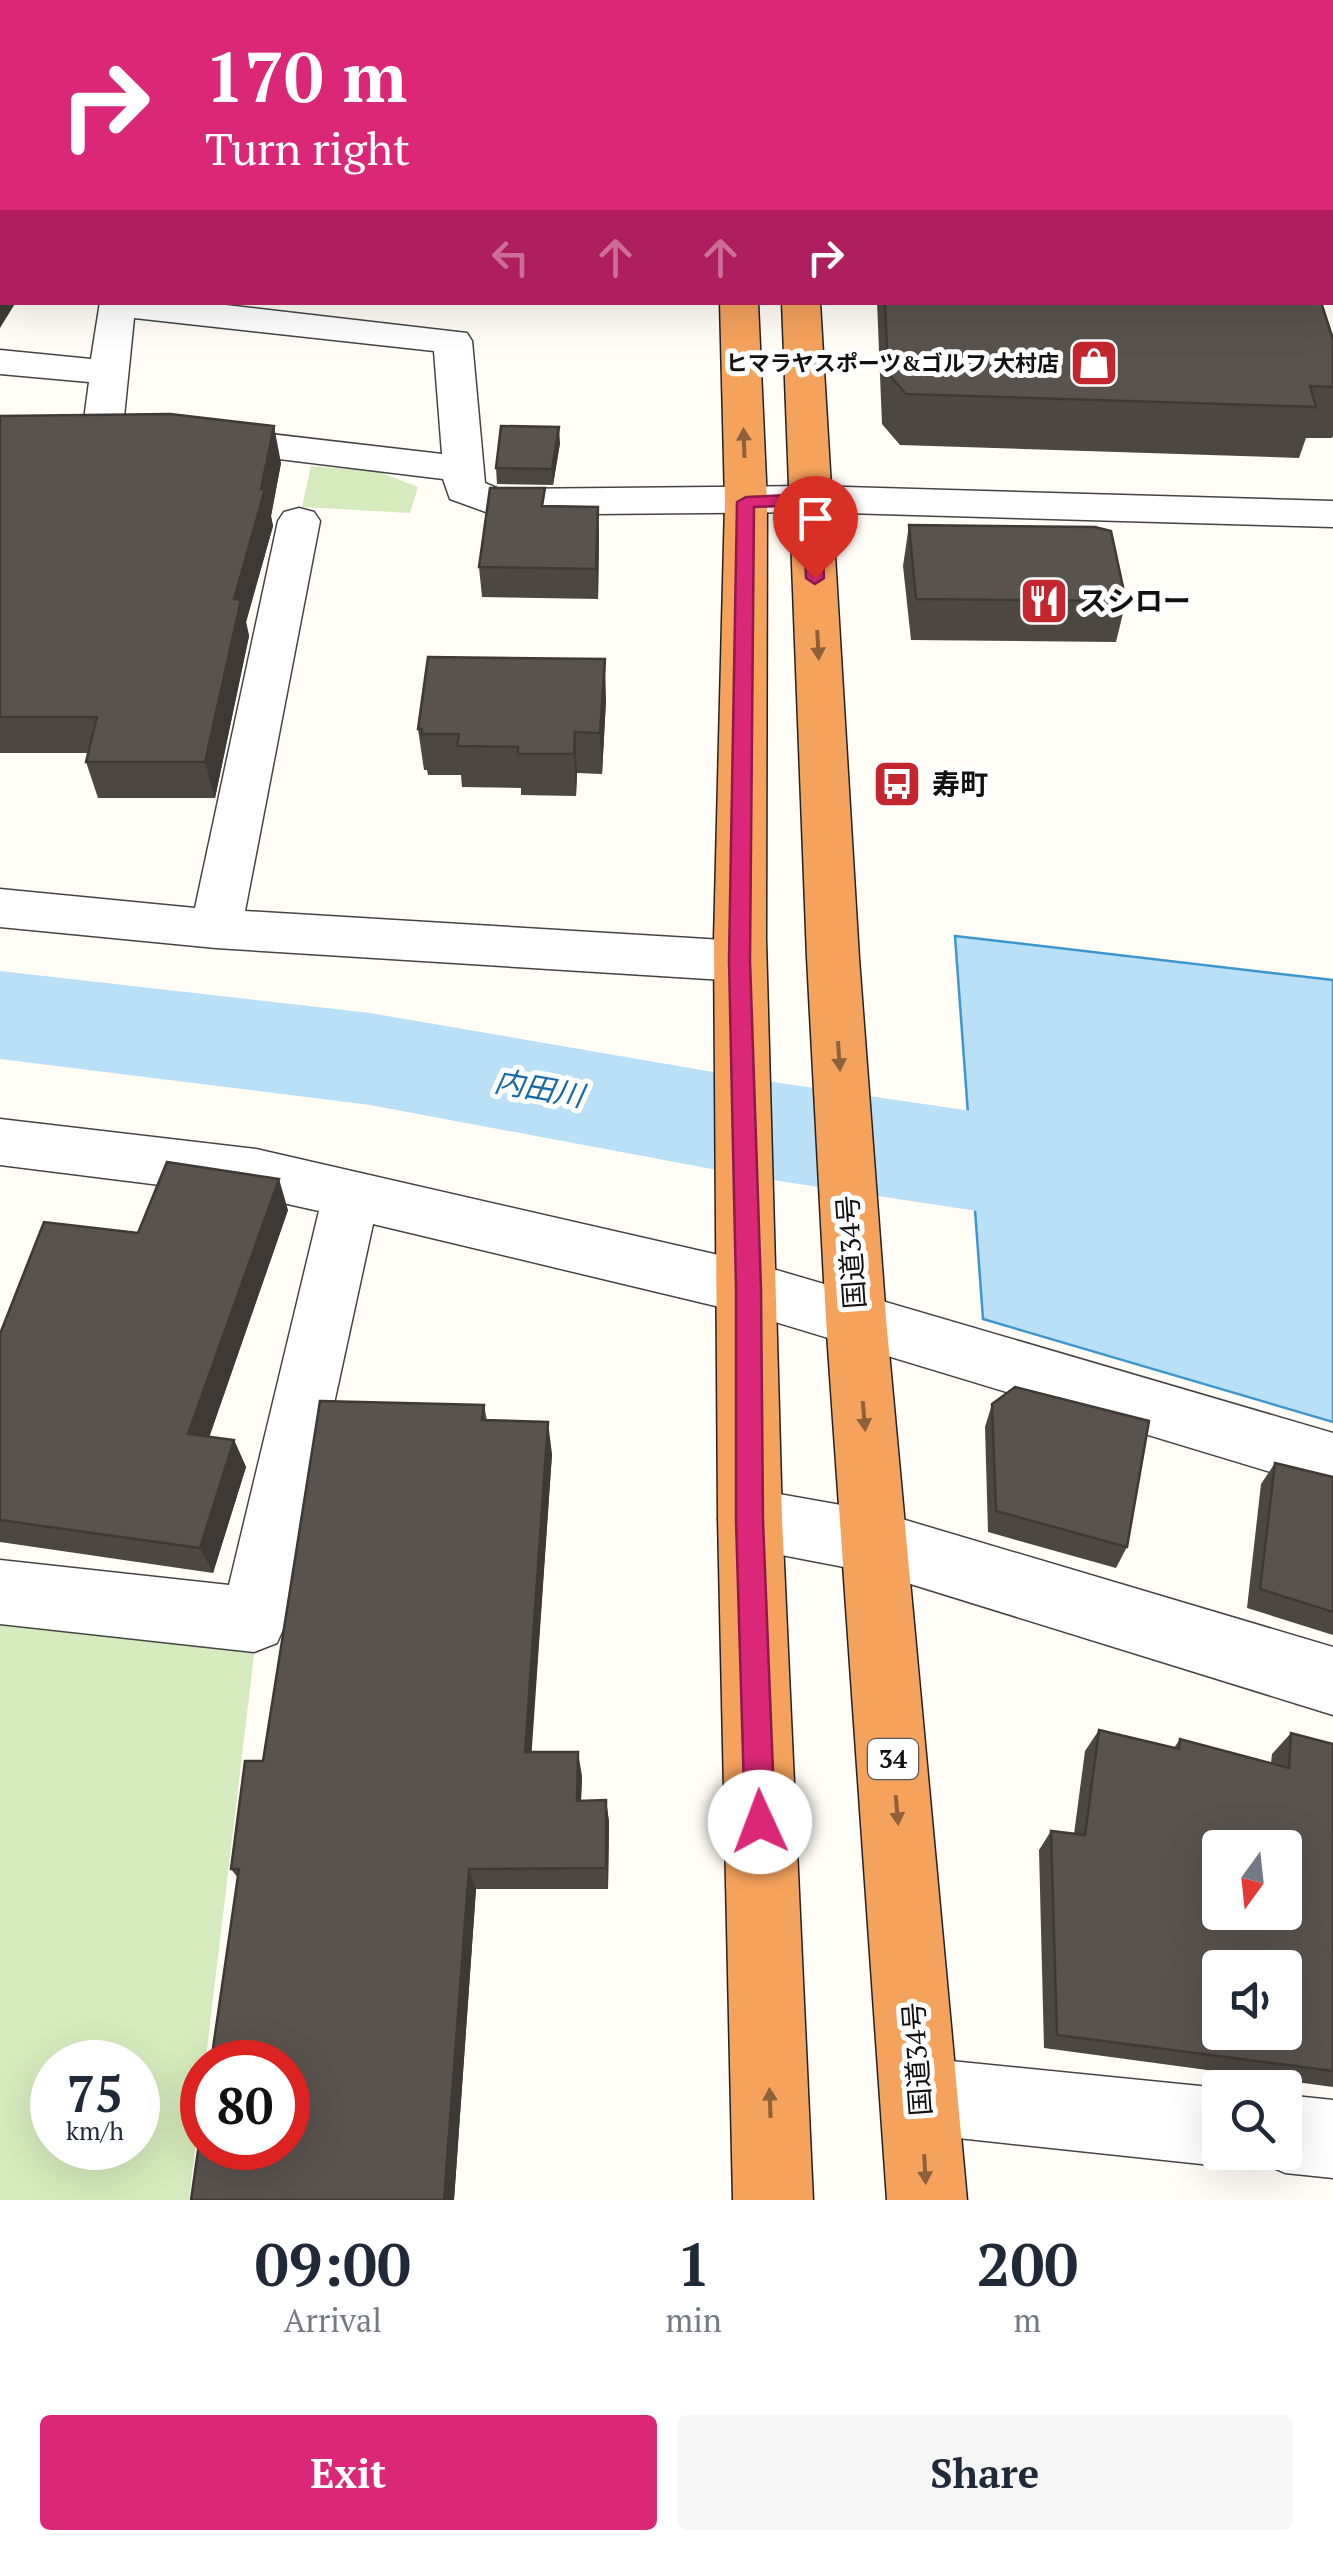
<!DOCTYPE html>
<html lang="en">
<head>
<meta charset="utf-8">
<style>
	body { margin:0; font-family:"PT Serif","Noto Sans JP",serif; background:#f6f6f7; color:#1f2937; height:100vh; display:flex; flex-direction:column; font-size:38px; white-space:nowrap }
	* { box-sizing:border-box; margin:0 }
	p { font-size:32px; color:#747a83 }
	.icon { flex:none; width:55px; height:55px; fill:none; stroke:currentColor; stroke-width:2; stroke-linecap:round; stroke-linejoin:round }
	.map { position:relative; height:2200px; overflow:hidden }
	.sheet { display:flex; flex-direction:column; background:#fff; flex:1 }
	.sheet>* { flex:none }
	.top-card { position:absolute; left:0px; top:0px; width:1335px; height:305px; box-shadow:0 10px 40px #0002; background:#db2777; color:#fff; overflow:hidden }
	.needle { width:65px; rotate:195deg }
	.tools { position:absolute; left:1202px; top:1830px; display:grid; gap:20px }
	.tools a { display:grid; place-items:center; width:100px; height:100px; border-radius:10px; background:#fff; box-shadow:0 10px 40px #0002; font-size:50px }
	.speed { position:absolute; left:30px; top:2040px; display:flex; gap:20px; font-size:50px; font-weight:700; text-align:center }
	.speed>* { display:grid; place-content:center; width:130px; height:130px; border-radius:50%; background:#fff; box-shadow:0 10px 40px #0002; line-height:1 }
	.speed small { font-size:25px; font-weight:400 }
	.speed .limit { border:15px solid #d22; background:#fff; color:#111 }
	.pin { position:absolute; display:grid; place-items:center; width:85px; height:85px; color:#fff; margin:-102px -42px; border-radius:50% 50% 50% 0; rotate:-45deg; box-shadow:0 0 10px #0007 }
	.pin .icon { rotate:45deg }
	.me { position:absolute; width:110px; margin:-55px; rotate:358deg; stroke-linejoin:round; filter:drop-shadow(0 0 8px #0008) }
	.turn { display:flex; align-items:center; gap:35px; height:210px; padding:0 40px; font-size:45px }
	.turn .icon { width:130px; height:130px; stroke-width:2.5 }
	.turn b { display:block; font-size:70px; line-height:85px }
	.lanes { display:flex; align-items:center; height:95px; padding:0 40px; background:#0003; justify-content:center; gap:50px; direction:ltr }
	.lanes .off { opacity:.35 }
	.eta { display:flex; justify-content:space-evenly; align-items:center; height:170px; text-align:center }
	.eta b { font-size:60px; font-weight:600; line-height:70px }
	.action { display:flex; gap:20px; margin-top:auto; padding:20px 40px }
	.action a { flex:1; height:115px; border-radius:10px; background:#db2777; color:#fff; font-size:40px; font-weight:600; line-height:115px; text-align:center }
	.action a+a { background:#f6f6f7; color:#1f2937 }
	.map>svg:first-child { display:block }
	.green { fill:#d5ebbd; fill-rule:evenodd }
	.water { fill:#b9e0f7; stroke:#3f96cf; stroke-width:2.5 }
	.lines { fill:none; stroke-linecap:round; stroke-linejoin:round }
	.river { fill:#b9e0f7; fill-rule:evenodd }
	.minor-casing { stroke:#444; stroke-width:3 }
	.highway-casing { stroke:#222; stroke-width:3 }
	.minor { fill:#fff; fill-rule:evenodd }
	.highway { fill:#f5a25d; fill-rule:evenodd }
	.wall { fill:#4d4742 }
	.shaded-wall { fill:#3f3936 }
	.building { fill:#5a524d; stroke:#3f3936; stroke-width:2.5; fill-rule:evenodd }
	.oneway { fill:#8e613b }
	.route { fill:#db2777; stroke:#8e194d; stroke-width:2.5 }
	.labels { text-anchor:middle; stroke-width:10; stroke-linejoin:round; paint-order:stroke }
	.far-poi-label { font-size:22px; font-weight:bold; fill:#111; stroke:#fff; text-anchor:end }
	.shield { fill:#fff; stroke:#585858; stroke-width:2.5 }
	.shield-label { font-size:25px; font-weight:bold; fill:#111 }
	.poi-label { font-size:28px; font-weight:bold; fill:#111; stroke:#fff; text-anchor:start }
	.street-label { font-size:28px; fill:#111; stroke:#fff }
	.water-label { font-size:30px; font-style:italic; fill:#1768a6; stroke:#fff }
</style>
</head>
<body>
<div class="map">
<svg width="1333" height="2200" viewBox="0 0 1333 2200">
	<rect width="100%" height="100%" fill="#fffdf5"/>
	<path class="green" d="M 311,466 L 376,471 L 418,487 L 410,513 L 302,507 Z
		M 0,1618 L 256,1638 L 189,2200 L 0,2200 ZM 52,2062 L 138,2062 L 138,2148 L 52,2148 Z"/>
	<path class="water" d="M 955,936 L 1333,980 L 1333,1422 L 983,1319 Z"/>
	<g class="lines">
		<path class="river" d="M 0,971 L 370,1013 L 766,1081 L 1075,1126 L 1118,1140 L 1136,1176 L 1118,1212 L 1075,1226 L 766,1179 L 370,1105 L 0,1059 Z"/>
		<g class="minor-casing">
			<path id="minor" d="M 1195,0 L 1333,0 L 1333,11 L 1332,2 Z
				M 100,302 L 200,302 L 467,333 L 472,341 L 485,483 L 499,489 L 811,486 L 1333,501 L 1333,527 L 811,512 L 494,515 L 450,499 L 443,479 L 89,436 L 83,427 L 89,382 L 0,374 L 0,350 L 91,359 ZM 134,318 L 434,351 L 442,454 L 124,417 Z
				M 299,508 L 314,512 L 320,521 L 245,911 L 740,941 L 758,947 L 766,961 L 758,975 L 740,981 L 216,948 L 0,927 L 0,889 L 195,908 L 278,521 L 284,512 Z
				M 0,1119 L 256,1149 L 749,1262 L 1333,1433 L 1333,1491 L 749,1314 L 373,1224 L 287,1620 L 277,1643 L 254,1652 L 0,1624 L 0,1560 L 229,1585 L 319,1211 L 256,1197 L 0,1165 Z
				M 750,1489 L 875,1511 L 1333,1647 L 1333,1715 L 875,1573 L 750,1549 L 727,1540 L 718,1519 L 727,1498 Z
				M 921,2058 L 1220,2088 L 1220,2152 L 1248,2152 L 1220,2166 L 921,2134 L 894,2123 L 883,2096 L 894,2069 Z
				M 1285,2095 L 1333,2100 L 1333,2178 L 1285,2173 L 1258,2161 L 1254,2152 L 1285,2152 Z"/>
		</g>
		<g class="highway-casing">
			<path id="highway" d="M 713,0 L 743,0 L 744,2 L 713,2 Z
				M 769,0 L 799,0 L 800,2 L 769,2 Z
				M 720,302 L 758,302 L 767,502 L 766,939 L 782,1519 L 813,2200 L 733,2200 L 718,1519 L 714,939 L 725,502 Z
				M 782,302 L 820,302 L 859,958 L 886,1319 L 967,2200 L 887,2200 L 826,1319 L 807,958 Z"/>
		</g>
		<use href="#minor" class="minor"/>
		<use href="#highway" class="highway"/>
	</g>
	<path class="wall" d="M 877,302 L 1321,302 L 1333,339 L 1333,436 L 1332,438 L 1306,438 L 1299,458 L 900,445 L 882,424 Z
		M 0,416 L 281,463 L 271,516 L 273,526 L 246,622 L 249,636 L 215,798 L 98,798 L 86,762 L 88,753 L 0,753 Z
		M 560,443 L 553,485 L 497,484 L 496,468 Z
		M 546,506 L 598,507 L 599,538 L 598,599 L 482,597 L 479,567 Z
		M 909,525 L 1126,601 L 1116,642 L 911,640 L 903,566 Z
		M 606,700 L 602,774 L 577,773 L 576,796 L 521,795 L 521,788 L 462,787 L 461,775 L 428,775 L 427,770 L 424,770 L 418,729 Z
		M 288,1210 L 209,1437 L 234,1440 L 246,1467 L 213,1573 L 0,1542 L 0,1334 L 138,1233 Z
		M 992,1404 L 1127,1547 L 1116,1568 L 988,1532 L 985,1427 Z
		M 484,1405 L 487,1421 L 552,1454 L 531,1752 L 582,1776 L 581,1801 L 606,1800 L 609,1822 L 608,1889 L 476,1889 L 454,2200 L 191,2200 L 238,1878 L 231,1869 L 263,1761 Z
		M 1275,1463 L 1333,1477 L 1333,1635 L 1247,1608 L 1261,1484 Z
		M 1099,1730 L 1174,1748 L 1180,1739 L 1271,1763 L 1272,1754 L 1291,1733 L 1333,1744 L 1333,2087 L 1044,2048 L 1039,1850 L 1051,1831 L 1074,1834 L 1085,1751 Z"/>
	<path class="shaded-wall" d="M 2,269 L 2,302 L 16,302 L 0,328 L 0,273 Z
		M 274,426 L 281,463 L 271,516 L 273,526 L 246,622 L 249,636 L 215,798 L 205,762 L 234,599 L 261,489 Z
		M 559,427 L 560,443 L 553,485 L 552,469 Z
		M 598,507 L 599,538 L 598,599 L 596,569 Z
		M 605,659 L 606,700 L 602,774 L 600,733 Z
		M 575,732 L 577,773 L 576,796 L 574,754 Z
		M 279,1179 L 288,1210 L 201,1461 L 188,1434 Z
		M 548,1422 L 552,1454 L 530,1776 L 525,1752 Z
		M 234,1440 L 246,1467 L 213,1573 L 200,1548 Z
		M 578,1752 L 582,1776 L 580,1824 L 577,1801 Z
		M 606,1800 L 609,1822 L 608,1889 L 606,1868 Z
		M 469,1869 L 476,1889 L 454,2200 L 444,2200 Z"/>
	<path class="building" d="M 0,0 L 389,0 L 392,2 L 2,2 L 2,269 L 0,273 Z
		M 885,302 L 1321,302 L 1333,339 L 1333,387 L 1310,386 L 1316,407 L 906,394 L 888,373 Z
		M 170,414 L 274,426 L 261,489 L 265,489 L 234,599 L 241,600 L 205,762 L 86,762 L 97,717 L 0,717 L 0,416 Z
		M 501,426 L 559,427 L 552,469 L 496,468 Z
		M 490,488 L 545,488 L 542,506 L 598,507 L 596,569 L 479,567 Z
		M 909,525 L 1095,527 L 1111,531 L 1126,601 L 916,599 Z
		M 428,657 L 605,659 L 600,733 L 575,732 L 574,754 L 518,754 L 518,747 L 457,746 L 459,734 L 422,734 L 422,729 L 418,729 Z
		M 167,1162 L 279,1179 L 188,1434 L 234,1440 L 200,1548 L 0,1520 L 0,1334 L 44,1222 L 138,1233 Z
		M 1015,1387 L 1149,1421 L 1127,1547 L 996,1511 L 992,1404 Z
		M 320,1401 L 484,1405 L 482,1420 L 548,1422 L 525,1752 L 578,1752 L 577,1801 L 606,1800 L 606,1868 L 469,1869 L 444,2200 L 191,2200 L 202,2123 L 202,2148 L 288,2148 L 288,2062 L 211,2062 L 239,1869 L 231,1869 L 245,1761 L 263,1761 Z
		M 1275,1463 L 1333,1477 L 1333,1612 L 1260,1589 Z
		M 1099,1730 L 1179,1749 L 1180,1739 L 1289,1768 L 1291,1733 L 1333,1744 L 1333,2071 L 1057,2035 L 1051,1831 L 1085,1835 ZM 1220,1848 L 1285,1848 L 1285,1912 L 1220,1912 ZM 1220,1968 L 1285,1968 L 1285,2032 L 1220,2032 Z"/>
	<defs><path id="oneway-solid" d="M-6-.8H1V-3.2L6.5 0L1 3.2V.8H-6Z" transform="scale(2.5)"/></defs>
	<g class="oneway">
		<use href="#oneway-solid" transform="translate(744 443) rotate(-92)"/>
		<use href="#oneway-solid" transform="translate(818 645) rotate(87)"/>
		<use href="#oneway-solid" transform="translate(839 1056) rotate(86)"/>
		<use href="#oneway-solid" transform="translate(864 1416) rotate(85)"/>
		<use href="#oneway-solid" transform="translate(897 1810) rotate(85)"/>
		<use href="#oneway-solid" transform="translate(770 2103) rotate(-92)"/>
		<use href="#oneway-solid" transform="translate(925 2169) rotate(87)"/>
	</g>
	<path class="route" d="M 812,494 L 820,499 L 824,578 L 815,584 L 806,578 L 803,505 L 754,507 L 750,960 L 761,1288 L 763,1520 L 775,1822 L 770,1832 L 760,1837 L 750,1832 L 745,1822 L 736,1520 L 736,1288 L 729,960 L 737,502 L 746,497 Z"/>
	<defs>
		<g id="shop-square" transform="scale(2.5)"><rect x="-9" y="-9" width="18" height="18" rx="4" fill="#c4262e" stroke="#fff"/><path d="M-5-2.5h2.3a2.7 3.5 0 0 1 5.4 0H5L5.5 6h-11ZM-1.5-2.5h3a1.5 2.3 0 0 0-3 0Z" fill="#fff"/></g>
		<g id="restaurant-square" transform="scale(2.5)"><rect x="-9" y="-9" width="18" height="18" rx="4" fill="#c4262e" stroke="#fff"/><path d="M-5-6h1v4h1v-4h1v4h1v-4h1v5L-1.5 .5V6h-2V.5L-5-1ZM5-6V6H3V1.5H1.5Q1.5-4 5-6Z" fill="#fff"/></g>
		<g id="bus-square" transform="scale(2.5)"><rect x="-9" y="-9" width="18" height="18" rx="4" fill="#c4262e" stroke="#fff"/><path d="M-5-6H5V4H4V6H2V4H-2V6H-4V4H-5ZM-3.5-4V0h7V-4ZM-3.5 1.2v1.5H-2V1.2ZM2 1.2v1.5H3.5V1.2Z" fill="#fff"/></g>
	</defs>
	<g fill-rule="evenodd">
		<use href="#shop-square" x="1094" y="363"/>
		<use href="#restaurant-square" x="1044" y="601"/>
		<use href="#bus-square" x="897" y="784"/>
	</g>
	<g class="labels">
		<g class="far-poi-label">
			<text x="1059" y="371">ヒマラヤスポーツ&amp;ゴルフ 大村店</text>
		</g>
		<rect class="shield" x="868" y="1739" width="50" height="40" rx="8"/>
		<g class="shield-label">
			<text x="893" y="1768">34</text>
		</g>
		<g class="poi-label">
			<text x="1079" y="611">スシロー</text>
			<text x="932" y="794">寿町</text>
		</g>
		<g class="street-label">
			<text transform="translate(851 1252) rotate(-94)" y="10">国道34号</text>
			<text transform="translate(917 2059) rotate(-94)" y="10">国道34号</text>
		</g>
		<g class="water-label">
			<text transform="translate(539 1089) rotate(10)" y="10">内田川</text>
		</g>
	</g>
</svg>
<div class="tools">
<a><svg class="needle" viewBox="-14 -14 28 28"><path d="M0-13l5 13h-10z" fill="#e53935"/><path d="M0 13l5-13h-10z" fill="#747a83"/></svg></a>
<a><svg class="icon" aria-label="sound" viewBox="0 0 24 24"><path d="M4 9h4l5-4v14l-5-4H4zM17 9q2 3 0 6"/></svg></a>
<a><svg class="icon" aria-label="search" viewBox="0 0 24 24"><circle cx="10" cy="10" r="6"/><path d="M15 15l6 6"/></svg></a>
</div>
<div class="speed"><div>75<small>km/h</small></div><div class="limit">80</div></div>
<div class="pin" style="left:815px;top:578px;background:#d93025"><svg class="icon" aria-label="arrive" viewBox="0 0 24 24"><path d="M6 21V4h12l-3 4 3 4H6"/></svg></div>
<svg class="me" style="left:760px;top:1822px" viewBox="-20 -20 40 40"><circle r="19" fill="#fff"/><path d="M0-13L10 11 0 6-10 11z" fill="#db2777"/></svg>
<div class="top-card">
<div class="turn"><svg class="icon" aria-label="right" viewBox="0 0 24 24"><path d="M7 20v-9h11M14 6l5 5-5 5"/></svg><div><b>170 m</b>Turn right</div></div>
<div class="lanes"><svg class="icon off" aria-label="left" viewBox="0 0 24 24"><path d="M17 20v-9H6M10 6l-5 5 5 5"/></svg><svg class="icon off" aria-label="ahead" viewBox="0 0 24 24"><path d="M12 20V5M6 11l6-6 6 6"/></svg><svg class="icon off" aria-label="ahead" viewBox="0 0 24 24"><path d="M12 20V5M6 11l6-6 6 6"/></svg><svg class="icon" aria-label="right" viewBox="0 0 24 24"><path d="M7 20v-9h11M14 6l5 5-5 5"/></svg></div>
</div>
</div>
<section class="sheet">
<div class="eta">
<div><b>09:00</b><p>Arrival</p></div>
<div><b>1</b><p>min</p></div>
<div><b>200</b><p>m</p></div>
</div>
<div class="action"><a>Exit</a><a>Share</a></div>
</section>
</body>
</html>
